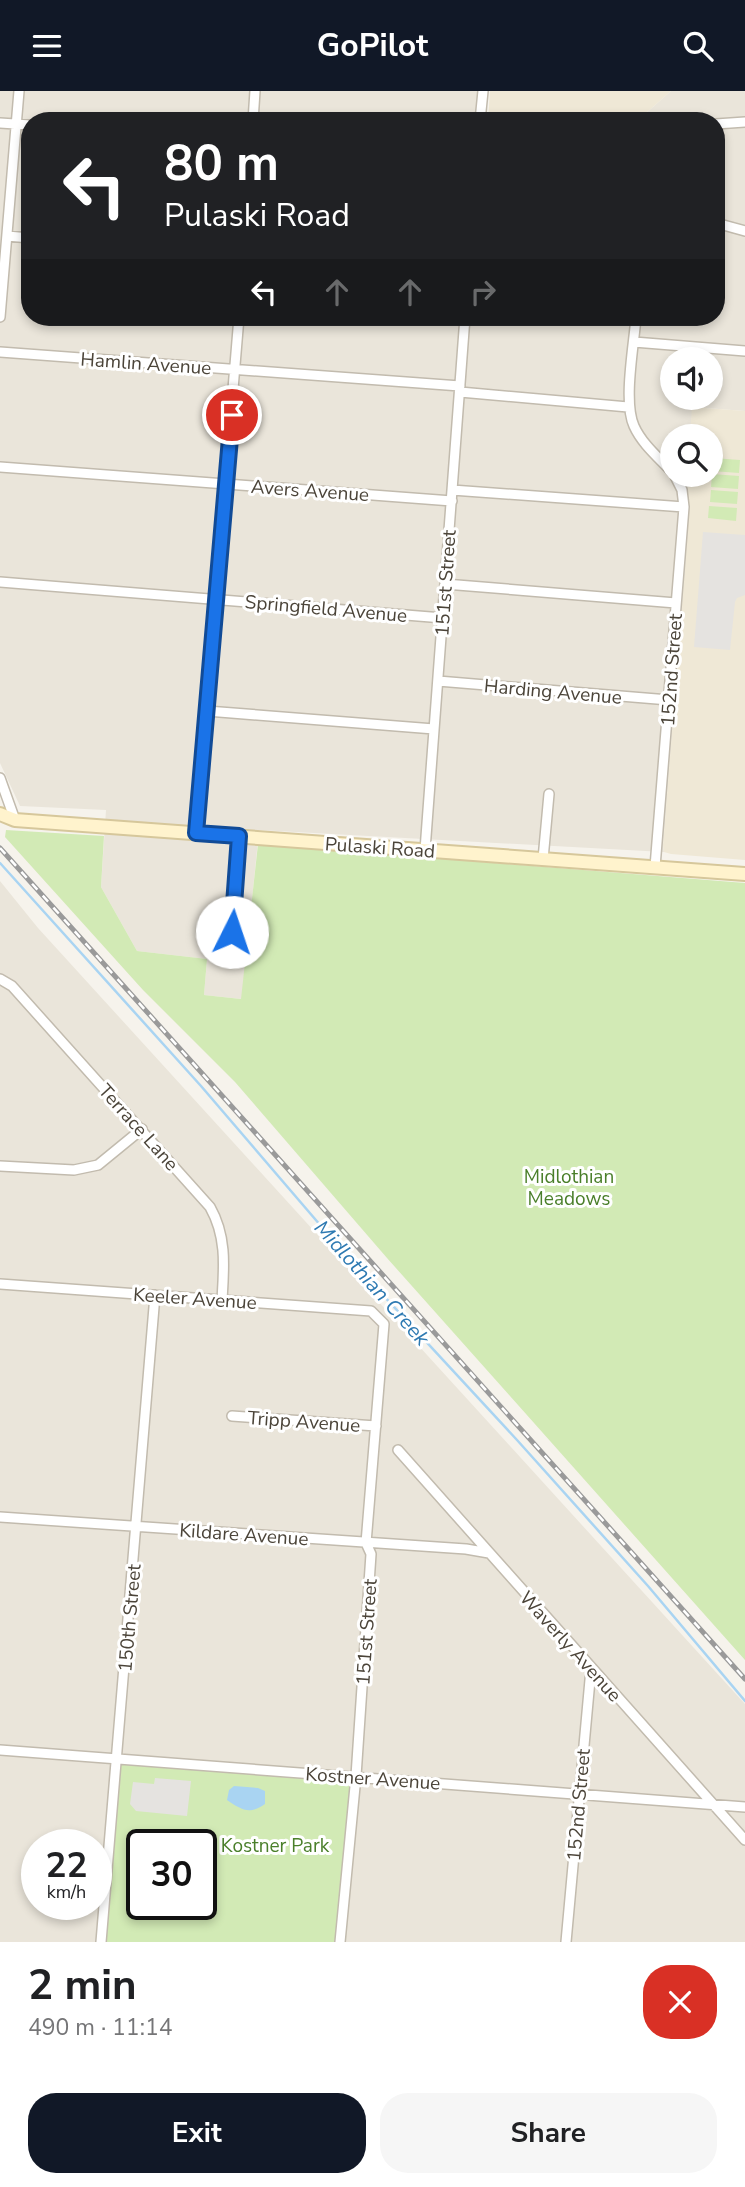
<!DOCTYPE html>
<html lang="en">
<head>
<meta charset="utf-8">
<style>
	body { margin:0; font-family:"Nunito Sans",sans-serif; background:#f6f6f6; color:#202124; height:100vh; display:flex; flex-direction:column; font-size:26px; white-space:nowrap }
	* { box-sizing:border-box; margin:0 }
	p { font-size:23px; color:#757577 }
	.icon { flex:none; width:38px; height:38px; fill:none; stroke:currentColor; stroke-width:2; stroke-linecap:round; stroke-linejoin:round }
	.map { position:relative; height:1851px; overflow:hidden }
	.sheet { display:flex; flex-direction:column; background:#fff; flex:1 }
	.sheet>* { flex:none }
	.hud { position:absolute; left:21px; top:21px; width:704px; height:214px; border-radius:28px; box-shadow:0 4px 10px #0003; background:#202124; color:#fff; overflow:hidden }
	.tools { position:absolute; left:660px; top:256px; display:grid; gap:14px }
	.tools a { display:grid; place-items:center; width:63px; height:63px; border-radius:50%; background:#fff; box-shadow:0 4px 10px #0003; font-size:35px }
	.speed { position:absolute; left:21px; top:1738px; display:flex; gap:14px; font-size:35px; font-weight:700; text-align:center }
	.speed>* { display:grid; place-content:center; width:91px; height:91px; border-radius:50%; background:#fff; box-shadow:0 4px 10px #0003; line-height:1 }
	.speed small { font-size:18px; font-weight:400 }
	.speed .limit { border:4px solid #111; border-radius:10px; background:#fff; color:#111 }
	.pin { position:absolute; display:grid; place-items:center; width:60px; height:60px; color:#fff; margin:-30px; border:4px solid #fff; border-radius:50%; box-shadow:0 2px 7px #0007 }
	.me { position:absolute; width:77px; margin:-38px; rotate:4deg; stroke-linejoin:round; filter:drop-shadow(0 0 5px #0008) }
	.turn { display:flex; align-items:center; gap:24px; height:147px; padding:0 28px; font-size:32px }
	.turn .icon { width:91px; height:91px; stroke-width:2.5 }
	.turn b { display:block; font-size:49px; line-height:60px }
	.lanes { display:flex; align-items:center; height:66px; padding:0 28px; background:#0003; justify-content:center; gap:35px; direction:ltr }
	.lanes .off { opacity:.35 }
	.round { display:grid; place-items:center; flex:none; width:74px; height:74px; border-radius:28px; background:#f6f6f6 }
	.head { display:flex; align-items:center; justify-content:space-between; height:119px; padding:0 28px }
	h1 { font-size:42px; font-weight:700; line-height:52px }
	.primary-button { display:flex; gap:14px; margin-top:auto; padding:14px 28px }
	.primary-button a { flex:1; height:80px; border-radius:28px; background:#111827; color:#fff; font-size:28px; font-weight:700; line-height:80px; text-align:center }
	.primary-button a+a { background:#f6f6f6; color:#202124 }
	header { display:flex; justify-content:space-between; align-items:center; height:91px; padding:0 28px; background:#111827; color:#fff; font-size:32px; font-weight:700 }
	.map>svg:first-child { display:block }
	.residential { fill:#eae5da; fill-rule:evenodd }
	.education { fill:#efe8d6 }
	.green { fill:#d2eab5; fill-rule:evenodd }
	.parking { fill:#e5e3e0 }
	.water { fill:#a9d4f2 }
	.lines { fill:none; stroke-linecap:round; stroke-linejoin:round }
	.stream { stroke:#a9d4f2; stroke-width:2.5 }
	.street-casing { stroke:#c2bbae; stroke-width:12 }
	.secondary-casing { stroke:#d6c79b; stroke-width:16 }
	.street { stroke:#fff; stroke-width:9 }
	.secondary { stroke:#fff3cd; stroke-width:12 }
	.rail-casing { stroke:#9a9a9a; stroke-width:5 }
	.rail { stroke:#fff; stroke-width:2.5; stroke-dasharray:8; stroke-linecap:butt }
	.route-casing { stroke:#114b97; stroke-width:18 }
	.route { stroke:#1a73e8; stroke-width:12 }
	.labels { text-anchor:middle; stroke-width:6; stroke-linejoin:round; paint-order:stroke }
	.street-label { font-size:19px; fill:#4b4439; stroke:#fff }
	.park-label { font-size:19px; fill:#4a7f2a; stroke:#fff }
	.water-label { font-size:21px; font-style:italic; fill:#2e7ab2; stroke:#fff }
</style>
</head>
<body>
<header><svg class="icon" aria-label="menu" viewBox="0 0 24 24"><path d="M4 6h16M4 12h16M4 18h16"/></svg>GoPilot<svg class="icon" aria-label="search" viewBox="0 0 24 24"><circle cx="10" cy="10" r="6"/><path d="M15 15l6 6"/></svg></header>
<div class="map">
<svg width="745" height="1851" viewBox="0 0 745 1851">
	<rect width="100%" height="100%" fill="#f6f3ec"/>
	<path class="residential" d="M 0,0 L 479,0 L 477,30 L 30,30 L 30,226 L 716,226 L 716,30 L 637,30 L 671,0 L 745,0 L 745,320 L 693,316 L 690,345 L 672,345 L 672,383 L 688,383 L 689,425 L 663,754 L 664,761 L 259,739 L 242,908 L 204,904 L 207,868 L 137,860 L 101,796 L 106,719 L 20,715 L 0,672 ZM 672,268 L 710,268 L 710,306 L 672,306 Z
		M 0,790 L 38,837 L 745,1613 L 745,1851 L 0,1851 ZM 37,1754 L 96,1754 L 96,1813 L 37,1813 ZM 142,1754 L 201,1754 L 201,1813 L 142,1813 Z"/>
	<path class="education" d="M 490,0 L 671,0 L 637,30 L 488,30 Z
		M 692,316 L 745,320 L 745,769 L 671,763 L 664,761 L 663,754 L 688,438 L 688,383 L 710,383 L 710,345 L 690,345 Z"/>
	<path class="green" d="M 713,367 L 740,369 L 739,382 L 712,380 Z
		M 712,383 L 739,385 L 738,398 L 711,396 Z
		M 711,399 L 738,401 L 737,413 L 710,411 Z
		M 709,415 L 737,417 L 736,430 L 708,427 Z
		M 6,739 L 104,745 L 101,796 L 137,860 L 207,868 L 204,904 L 241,908 L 258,753 L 745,792 L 745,1569 L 387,1167 L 235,991 L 143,899 L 5,746 Z
		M 117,1668 L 356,1685 L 340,1851 L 101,1851 ZM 142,1754 L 201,1754 L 201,1813 L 142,1813 Z"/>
	<path class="parking" d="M 703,441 L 745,444 L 745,504 L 737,507 L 735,511 L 730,559 L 694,556 Z
		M 155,1687 L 191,1690 L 187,1725 L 136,1720 L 130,1713 L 133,1691 L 154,1693 Z"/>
	<path class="water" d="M 234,1695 L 258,1697 L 265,1700 L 265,1713 C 249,1724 242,1719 227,1709 L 229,1699 Z"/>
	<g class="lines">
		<path class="stream" d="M 0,772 L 201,995 L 345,1163 L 517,1349 L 648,1495 L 745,1610"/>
		<g class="street-casing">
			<path id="street" d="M 253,30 L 255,0
				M 480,30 L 483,0
				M 0,32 L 30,34
				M 716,33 L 745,31
				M 716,132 L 745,140
				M 7,145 L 30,147
				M 0,226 L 19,0
				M 636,226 C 634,254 623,311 634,335 C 642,353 659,367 672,381
				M 634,251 L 745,260
				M 0,261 L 460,295
				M 460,301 L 628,316
				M 0,376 L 452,410
				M 452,399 L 684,416
				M 0,491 L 443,527
				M 445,493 L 676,512
				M 438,590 L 669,609
				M 207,620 L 434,638
				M 0,687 L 15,729
				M 196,742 L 239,226
				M 425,759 L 465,226
				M 543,768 L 549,703
				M 655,776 L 684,416 L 682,399 L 674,383
				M 232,841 L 238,745
				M 0,888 L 12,895 L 210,1116 C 227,1146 224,1176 222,1209
				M 0,1075 L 74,1079 L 98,1074 L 142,1038
				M 0,1193 L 371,1220 L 384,1233 L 366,1452 L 371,1463 L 356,1685 L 340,1851
				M 232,1325 L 376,1335
				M 398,1359 L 745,1749
				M 0,1426 L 466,1458 L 489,1462
				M 0,1659 L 745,1716
				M 101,1851 L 155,1204
				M 566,1851 L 591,1578"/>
		</g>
		<g class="secondary-casing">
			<path id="secondary" d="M 0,723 L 15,729 L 745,783"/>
		</g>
		<use href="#street" class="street"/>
		<use href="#secondary" class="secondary"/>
		<g class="rail-casing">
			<path id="rail" d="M 0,757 L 745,1588"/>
		</g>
		<use href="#rail" class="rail"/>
	</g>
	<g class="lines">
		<g class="route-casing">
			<path id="route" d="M 232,324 L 196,742 L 239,745 L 232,841"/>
		</g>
		<use href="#route" class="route"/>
	</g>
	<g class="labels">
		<g class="street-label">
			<text transform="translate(146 272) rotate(4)" y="7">Hamlin Avenue</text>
			<text transform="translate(310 399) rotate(4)" y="7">Avers Avenue</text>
			<text transform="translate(445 492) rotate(-86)" y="7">151st Street</text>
			<text transform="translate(326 517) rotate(5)" y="7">Springfield Avenue</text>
			<text transform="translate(671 579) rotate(-86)" y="7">152nd Street</text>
			<text transform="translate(553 600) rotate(5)" y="7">Harding Avenue</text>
			<text transform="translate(380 756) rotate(4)" y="7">Pulaski Road</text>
			<text transform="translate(139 1036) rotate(48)" y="7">Terrace Lane</text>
			<text transform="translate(195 1207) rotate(4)" y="7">Keeler Avenue</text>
			<text transform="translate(304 1330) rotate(4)" y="7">Tripp Avenue</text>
			<text transform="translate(244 1443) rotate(4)" y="7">Kildare Avenue</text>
			<text transform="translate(129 1527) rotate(-85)" y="7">150th Street</text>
			<text transform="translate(366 1541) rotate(-86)" y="7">151st Street</text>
			<text transform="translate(571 1555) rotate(48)" y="7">Waverly Avenue</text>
			<text transform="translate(373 1687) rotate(4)" y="7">Kostner Avenue</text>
			<text transform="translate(578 1714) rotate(-85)" y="7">152nd Street</text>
		</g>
		<g class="park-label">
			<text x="569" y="1092">Midlothian<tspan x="569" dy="22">Meadows</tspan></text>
			<text x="275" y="1761">Kostner Park</text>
		</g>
		<g class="water-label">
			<text transform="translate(372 1192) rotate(48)" y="7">Midlothian Creek</text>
		</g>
	</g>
</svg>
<div class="tools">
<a><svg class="icon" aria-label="sound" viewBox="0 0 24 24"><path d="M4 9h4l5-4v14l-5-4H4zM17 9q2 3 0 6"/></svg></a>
<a><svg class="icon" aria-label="search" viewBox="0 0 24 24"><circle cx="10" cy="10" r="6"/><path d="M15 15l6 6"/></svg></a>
</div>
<div class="speed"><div>22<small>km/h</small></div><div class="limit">30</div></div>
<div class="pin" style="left:232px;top:324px;background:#d93025"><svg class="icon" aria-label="arrive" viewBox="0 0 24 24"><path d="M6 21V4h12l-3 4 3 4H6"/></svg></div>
<svg class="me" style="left:232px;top:841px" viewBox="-20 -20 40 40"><circle r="19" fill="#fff"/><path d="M0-13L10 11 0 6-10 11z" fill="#1a73e8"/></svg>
<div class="hud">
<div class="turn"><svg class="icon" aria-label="left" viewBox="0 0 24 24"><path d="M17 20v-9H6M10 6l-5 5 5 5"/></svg><div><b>80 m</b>Pulaski Road</div></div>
<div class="lanes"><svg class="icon" aria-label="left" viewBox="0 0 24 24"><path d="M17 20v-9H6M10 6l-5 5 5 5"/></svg><svg class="icon off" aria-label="ahead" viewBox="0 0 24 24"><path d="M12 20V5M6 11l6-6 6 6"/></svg><svg class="icon off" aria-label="ahead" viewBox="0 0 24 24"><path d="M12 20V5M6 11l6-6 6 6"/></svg><svg class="icon off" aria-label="right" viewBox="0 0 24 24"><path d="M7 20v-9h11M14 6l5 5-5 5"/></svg></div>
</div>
</div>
<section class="sheet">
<div class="head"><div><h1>2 min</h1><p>490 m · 11:14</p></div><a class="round" style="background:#d93025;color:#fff"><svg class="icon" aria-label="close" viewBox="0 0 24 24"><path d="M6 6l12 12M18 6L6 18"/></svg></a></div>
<div class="primary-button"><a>Exit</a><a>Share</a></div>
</section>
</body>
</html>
